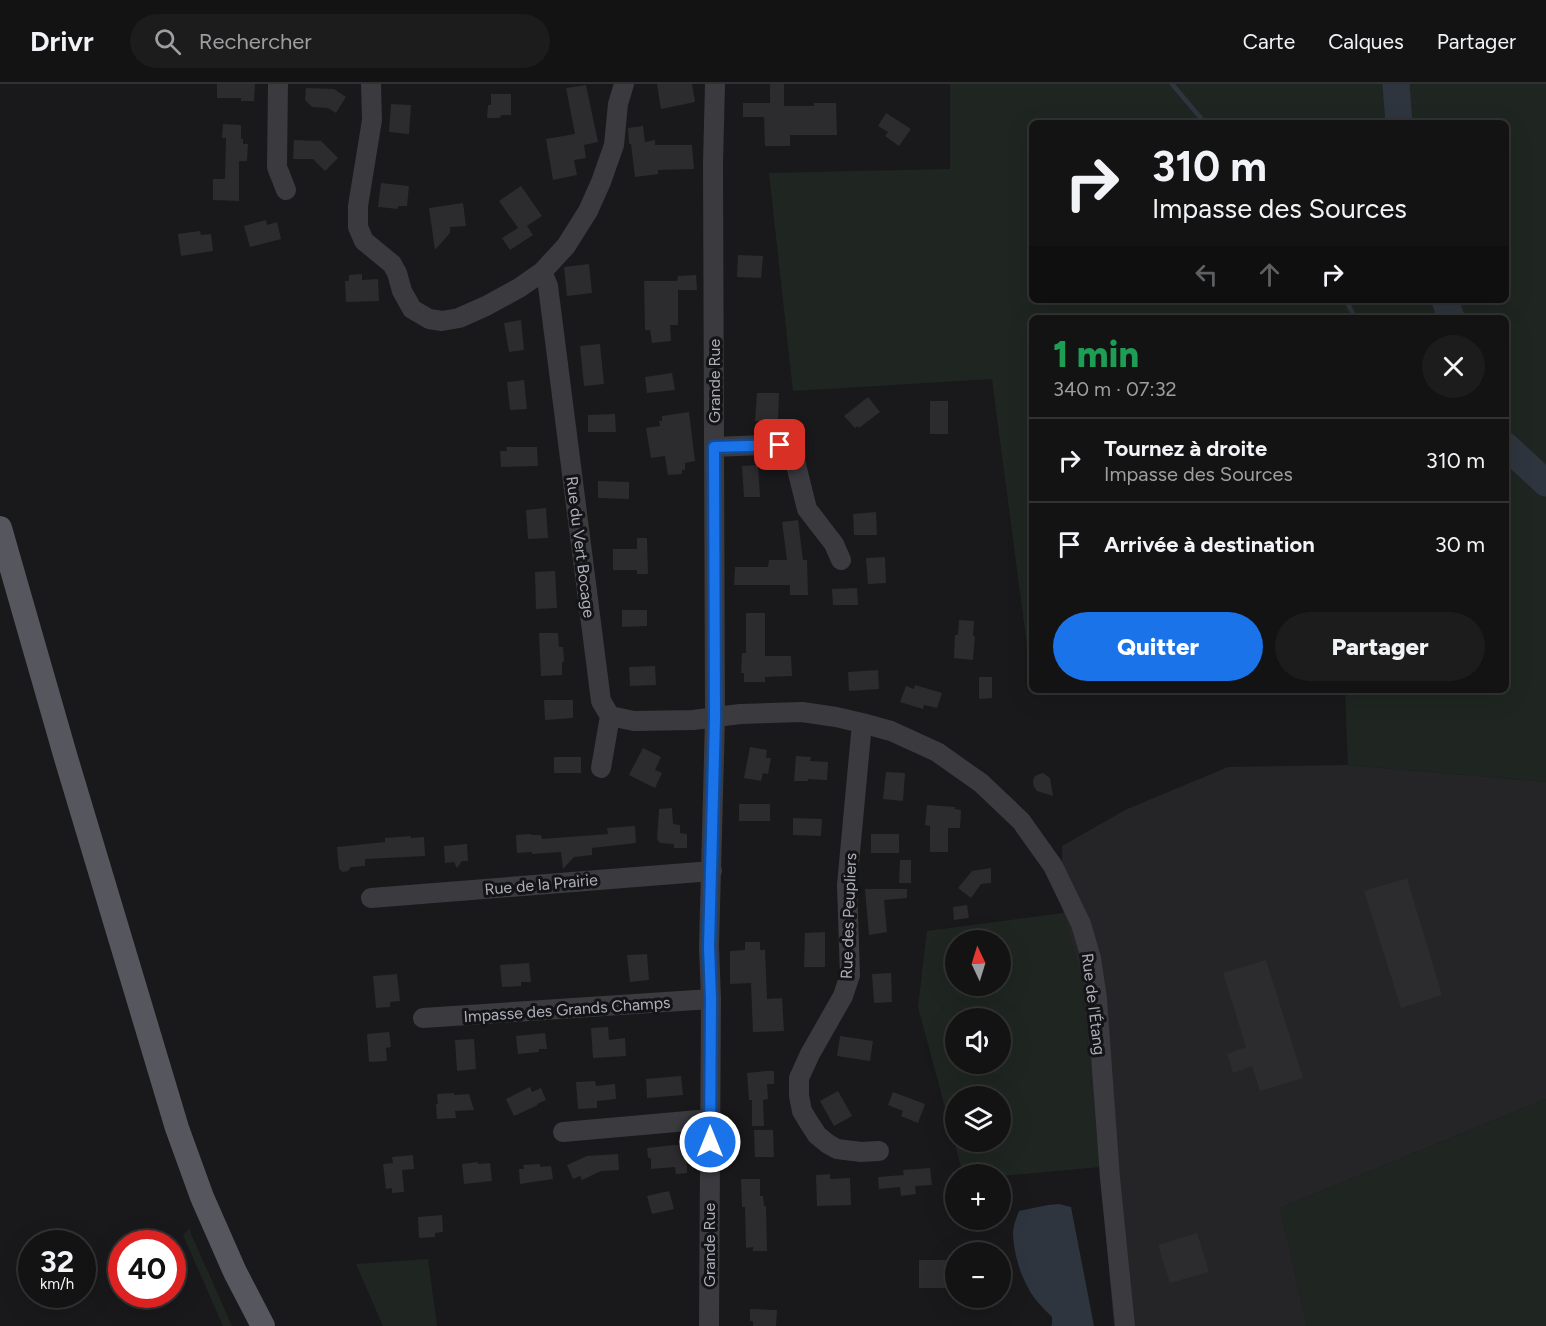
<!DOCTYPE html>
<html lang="fr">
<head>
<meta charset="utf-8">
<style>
	body { margin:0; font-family:Figtree,sans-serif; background:#1c1c1d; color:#f1f3f6; height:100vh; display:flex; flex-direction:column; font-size:22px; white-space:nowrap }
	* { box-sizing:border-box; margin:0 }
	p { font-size:20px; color:#9d9ea0 }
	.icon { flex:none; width:33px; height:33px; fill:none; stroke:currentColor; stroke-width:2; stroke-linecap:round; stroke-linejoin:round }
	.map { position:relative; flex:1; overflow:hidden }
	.panel { position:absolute; left:1029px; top:231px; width:480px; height:378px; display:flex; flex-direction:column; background:#131314; border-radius:9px; box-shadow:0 6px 24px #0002,0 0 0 2px #323234 }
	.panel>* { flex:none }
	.guide { position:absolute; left:1029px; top:36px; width:480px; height:183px; border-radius:9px; box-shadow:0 6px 24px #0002,0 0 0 2px #323234; background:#131314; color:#f1f3f6; overflow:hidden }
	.needle { width:39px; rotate:356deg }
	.controls { position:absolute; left:945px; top:846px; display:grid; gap:12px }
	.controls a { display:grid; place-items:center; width:66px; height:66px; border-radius:50%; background:#131314; box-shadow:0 6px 24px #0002,0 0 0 2px #323234; font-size:30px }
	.speed { position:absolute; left:18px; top:1146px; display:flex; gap:12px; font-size:30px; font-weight:700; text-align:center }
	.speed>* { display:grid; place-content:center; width:78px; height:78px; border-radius:50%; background:#131314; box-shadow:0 6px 24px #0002,0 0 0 2px #323234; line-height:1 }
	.speed small { font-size:15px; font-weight:400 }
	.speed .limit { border:9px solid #d22; background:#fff; color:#111 }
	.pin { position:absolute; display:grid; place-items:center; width:51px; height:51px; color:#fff; margin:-26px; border-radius:12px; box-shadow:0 3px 9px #0006 }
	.me { position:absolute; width:66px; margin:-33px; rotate:0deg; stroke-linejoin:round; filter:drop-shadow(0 0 4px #0008) }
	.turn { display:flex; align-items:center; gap:21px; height:126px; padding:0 24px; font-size:27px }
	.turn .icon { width:78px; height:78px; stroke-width:2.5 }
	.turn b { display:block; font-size:42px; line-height:51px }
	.lanes { display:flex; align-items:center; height:57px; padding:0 24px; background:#0003; justify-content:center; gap:30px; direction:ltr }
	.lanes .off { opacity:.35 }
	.round { display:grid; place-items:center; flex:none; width:63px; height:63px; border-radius:32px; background:#1c1c1d }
	.head { display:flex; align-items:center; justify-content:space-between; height:102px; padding:0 24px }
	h1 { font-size:36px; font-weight:800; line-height:45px; color:#1e9e55 }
	.primary-button { display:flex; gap:12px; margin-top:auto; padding:12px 24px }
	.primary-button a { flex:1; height:69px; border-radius:36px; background:#1a73e8; color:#fff; font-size:24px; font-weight:800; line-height:69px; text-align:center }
	.primary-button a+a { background:#1c1c1d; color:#f1f3f6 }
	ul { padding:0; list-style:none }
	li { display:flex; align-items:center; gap:18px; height:84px; padding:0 24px; border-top:2px solid #323234 }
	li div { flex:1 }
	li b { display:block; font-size:22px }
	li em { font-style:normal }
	header { display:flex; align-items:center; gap:36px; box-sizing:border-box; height:84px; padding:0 30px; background:#131314; border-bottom:2px solid #323234 }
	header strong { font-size:28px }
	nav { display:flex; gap:33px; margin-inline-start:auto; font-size:21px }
	.search { width:420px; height:54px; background:#1c1c1d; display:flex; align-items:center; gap:15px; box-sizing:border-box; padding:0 21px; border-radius:33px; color:#9d9ea0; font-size:22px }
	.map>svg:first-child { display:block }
	.built { fill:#252528 }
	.green { fill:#1f2621; fill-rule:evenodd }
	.water { fill:#2f353e }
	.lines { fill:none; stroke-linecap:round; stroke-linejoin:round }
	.stream { stroke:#2f353e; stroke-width:4.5 }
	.river { stroke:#2f353e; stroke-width:27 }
	.building { fill:#2c2c2f }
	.minor { stroke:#3a3a3f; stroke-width:20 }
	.major { stroke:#56565e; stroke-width:24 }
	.route-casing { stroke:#114b97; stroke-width:15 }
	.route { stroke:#1a73e8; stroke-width:10 }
	.labels { text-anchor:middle; stroke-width:6; stroke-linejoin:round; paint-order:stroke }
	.street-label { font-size:16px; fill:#acaeba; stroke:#141416 }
</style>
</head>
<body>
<header>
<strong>Drivr</strong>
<div class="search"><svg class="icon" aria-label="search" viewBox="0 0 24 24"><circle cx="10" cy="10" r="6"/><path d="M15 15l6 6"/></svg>Rechercher</div>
<nav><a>Carte</a><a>Calques</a><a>Partager</a></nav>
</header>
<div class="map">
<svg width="1546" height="1242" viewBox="0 0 1546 1242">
	<rect width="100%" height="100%" fill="#19191b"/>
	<path class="built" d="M 1348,681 L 1546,698 L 1546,1015 L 1280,1124 L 1307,1242 L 1114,1242 L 1100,1083 L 1081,894 L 1063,829 L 1062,762 L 1125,726 L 1228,683 Z"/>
	<path class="green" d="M 950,0 L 1546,0 L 1546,698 L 1348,681 L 1345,606 L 1506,606 L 1506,234 L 1032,234 L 1032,577 L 1029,577 L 992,295 L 793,307 L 769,89 L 950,85 ZM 1032,39 L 1506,39 L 1506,216 L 1032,216 Z
		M 1063,829 L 1081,894 L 1100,1083 L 1001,1092 L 1000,1090 L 963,1090 L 918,923 L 927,847 ZM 956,856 L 1000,856 L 1000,902 L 956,902 ZM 956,934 L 1000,934 L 1000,980 L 956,980 ZM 956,1012 L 1000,1012 L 1000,1058 L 956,1058 Z
		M 1546,1015 L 1546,1242 L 1307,1242 L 1280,1124 Z
		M 189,1145 L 232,1242 L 223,1242 L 183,1151 Z
		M 428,1175 L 437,1242 L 383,1242 L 356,1180 Z"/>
	<path class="water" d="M 1059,1120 L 1071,1123 L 1094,1242 L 1050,1242 L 1052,1241 L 1052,1233 C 1047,1228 1041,1222 1036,1216 C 1022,1198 1014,1173 1013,1150 C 1013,1142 1016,1134 1019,1127 L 1048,1121 Z"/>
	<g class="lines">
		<path class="stream" d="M 1172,0 L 1205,39
			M 1346,216 L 1354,232 L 1357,234"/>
		<path class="river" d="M 1396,0 L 1399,39
			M 1445,216 L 1451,234
			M 1506,362 L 1546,399"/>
	</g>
	<path class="building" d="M 217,0 L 255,0 L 254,17 L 241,17 L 241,14 L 217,14 Z
		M 657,0 L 692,0 L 695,18 L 661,25 Z
		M 770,0 L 784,0 L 784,22 L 814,22 L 814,19 L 836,19 L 837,51 L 790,51 L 790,62 L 765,62 L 764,33 L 743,33 L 743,19 L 770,19 Z
		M 586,1 L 598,58 L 584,61 L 586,74 L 574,76 L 577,91 L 553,96 L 546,55 L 575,50 L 566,4 Z
		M 306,4 L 334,5 L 346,13 L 336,29 L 328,24 L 312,23 L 305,16 Z
		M 491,10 L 511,10 L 511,31 L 502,31 L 499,34 L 487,34 L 488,21 L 491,21 Z
		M 391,20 L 411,21 L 409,50 L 389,48 Z
		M 886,29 L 911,45 L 899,62 L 885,52 L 888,48 L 878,42 Z
		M 223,40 L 241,41 L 241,55 L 243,55 L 243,60 L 248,60 L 247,77 L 239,77 L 239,117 L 213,116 L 213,95 L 225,95 L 226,54 L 222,54 Z
		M 643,42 L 645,58 L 655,56 L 655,61 L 692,61 L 694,85 L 658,86 L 658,90 L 635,93 L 631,60 L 629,60 L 628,44 Z
		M 294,56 L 321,57 L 338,74 L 325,87 L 313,75 L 293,75 Z
		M 381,99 L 409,102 L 407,122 L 398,122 L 398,125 L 378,123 Z
		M 521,102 L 542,132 L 527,142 L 533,151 L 510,166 L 502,154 L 518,144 L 499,117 Z
		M 463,119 L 466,142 L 450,143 L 450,149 L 435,166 L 429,124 Z
		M 266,136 L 267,141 L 277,138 L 281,155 L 250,163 L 244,142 Z
		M 200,147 L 201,151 L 211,150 L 213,167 L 181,172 L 178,150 Z
		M 738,171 L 763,172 L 761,194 L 737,193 Z
		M 589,180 L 592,209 L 567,212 L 564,183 Z
		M 362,190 L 362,196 L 378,195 L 379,217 L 346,218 L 345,197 L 349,197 L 349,191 Z
		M 696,191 L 697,206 L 678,206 L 678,241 L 670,241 L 671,257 L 652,259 L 650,246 L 645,246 L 644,197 L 677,197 L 678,192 Z
		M 521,236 L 524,266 L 509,268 L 504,239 Z
		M 600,260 L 604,300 L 584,302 L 580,262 Z
		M 672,289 L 675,306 L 647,309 L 645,293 Z
		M 524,296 L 527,325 L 510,326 L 507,298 Z
		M 757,309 L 779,309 L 778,337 L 755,337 Z
		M 868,313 L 880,328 L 859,344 L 858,342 L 855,344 L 844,332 Z
		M 930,317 L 948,317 L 948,350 L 930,350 Z
		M 689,328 L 695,377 L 685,379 L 685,386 L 682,386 L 682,390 L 668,391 L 665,372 L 651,374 L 646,344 L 660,342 L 659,337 L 662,337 L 662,332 Z
		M 615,330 L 616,348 L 588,348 L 588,331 Z
		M 506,363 L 537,363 L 538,382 L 501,383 L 500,367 L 507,367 Z
		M 758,381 L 760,413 L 744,413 L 742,382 Z
		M 598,397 L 629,398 L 629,415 L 598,414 Z
		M 546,424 L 548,454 L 528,455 L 526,426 Z
		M 876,428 L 877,451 L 854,451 L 853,430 Z
		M 798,436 L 803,476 L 807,476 L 808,511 L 790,511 L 790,501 L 734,501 L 735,483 L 768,483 L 769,476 L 787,476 L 782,438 Z
		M 637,454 L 647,454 L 648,490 L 637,490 L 637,486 L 613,486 L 613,465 L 637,465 Z
		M 885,473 L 886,499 L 868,500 L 866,474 Z
		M 555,487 L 557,524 L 536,525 L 535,488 Z
		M 857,504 L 858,521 L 833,521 L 832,505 Z
		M 622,526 L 647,526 L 647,542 L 622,543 Z
		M 746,529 L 765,529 L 765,572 L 791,572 L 792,592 L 765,593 L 765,598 L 744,598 L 744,589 L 741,589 L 742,569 L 746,569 Z
		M 959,536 L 974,537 L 973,552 L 975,552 L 973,576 L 954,574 L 955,551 L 958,551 Z
		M 539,549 L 558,549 L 559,563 L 563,563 L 564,578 L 562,578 L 562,591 L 541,592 Z
		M 655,582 L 656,601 L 630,602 L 629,583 Z
		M 878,586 L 879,605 L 849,607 L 848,588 Z
		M 979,593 L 992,593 L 992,614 L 979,615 Z
		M 915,601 L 942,609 L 937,624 L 924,621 L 923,625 L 900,618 L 906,602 L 914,605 Z
		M 544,616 L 573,616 L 573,634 L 545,636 Z
		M 750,663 L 767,666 L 766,674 L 771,674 L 768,690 L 763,689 L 761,697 L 744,694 Z
		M 643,664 L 661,673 L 655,686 L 662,689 L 655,704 L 629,691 Z
		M 796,672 L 811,673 L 810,677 L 828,678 L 827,696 L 808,695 L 808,697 L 794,697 Z
		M 554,673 L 581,673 L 581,689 L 554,689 Z
		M 886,688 L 905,689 L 903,717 L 883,715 Z
		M 1043,689 L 1050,694 L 1053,712 L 1037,707 L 1034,703 L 1033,698 L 1034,693 L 1039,690 Z
		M 739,720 L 770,720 L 770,737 L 739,737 Z
		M 927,721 L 955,723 L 955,725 L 961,726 L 960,744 L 948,744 L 948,768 L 930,768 L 930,742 L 925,741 Z
		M 672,724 L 673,740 L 680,741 L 680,749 L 687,750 L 687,764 L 674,764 L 674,760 L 660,759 L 657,755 L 659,725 Z
		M 793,734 L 822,735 L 821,752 L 793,751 Z
		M 635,742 L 636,759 L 592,764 L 592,771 L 574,773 L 563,785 L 561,768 L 532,770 L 532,768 L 517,769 L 516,751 L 531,750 L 531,751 L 541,751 L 542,755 L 608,750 L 607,744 Z
		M 871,750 L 899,750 L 899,769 L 871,769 Z
		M 411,752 L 411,754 L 424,753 L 425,772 L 365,775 L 365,782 L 351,783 L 348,787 L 343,788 L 339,785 L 337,763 L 385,758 L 385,754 Z
		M 467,760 L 468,777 L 462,777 L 457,784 L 454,778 L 445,779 L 444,762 Z
		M 900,776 L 911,776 L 911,799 L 899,799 Z
		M 991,784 L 991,799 L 981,800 L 971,814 L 958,804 L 972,787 Z
		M 1407,794 L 1442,911 L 1401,924 L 1364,807 Z
		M 865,805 L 907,805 L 907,814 L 884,816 L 887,848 L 869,851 Z
		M 967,821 L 969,834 L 954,836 L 953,823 Z
		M 825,848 L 825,883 L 804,883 L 805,849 Z
		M 745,858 L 760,858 L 760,866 L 765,866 L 767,915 L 782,914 L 784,947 L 753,948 L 751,899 L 730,900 L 730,867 L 745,866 Z
		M 647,870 L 649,896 L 630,898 L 627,871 Z
		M 1266,876 L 1303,994 L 1260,1007 L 1252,982 L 1233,989 L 1227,970 L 1246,963 L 1223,889 Z
		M 529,879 L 531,898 L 521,898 L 521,902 L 502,903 L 500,881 Z
		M 891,889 L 892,918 L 874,919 L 872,890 Z
		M 397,890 L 400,917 L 390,918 L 390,923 L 376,924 L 373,892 Z
		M 608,943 L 609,956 L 625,954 L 626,972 L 593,974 L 591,944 Z
		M 389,948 L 391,963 L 386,964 L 387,977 L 369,978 L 367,950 Z
		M 545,949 L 547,965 L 539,965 L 539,968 L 518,970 L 516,952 Z
		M 840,952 L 873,957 L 870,977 L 837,972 Z
		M 474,955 L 476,985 L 457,987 L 455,956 Z
		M 766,987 L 774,987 L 774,1000 L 767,1000 L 768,1015 L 763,1016 L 764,1042 L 752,1042 L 752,1016 L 749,1016 L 747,989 Z
		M 681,992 L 683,1011 L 647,1014 L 646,995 Z
		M 595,997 L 596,1002 L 615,1000 L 616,1015 L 597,1017 L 597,1024 L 578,1025 L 576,998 Z
		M 530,1003 L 532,1008 L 541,1004 L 546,1016 L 537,1020 L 538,1021 L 514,1032 L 506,1015 Z
		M 838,1007 L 852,1032 L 834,1042 L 820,1017 Z
		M 893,1008 L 925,1020 L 918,1039 L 901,1032 L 903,1027 L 888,1021 Z
		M 454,1009 L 454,1011 L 469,1010 L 474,1026 L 455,1027 L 456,1034 L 437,1035 L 436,1020 L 438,1020 L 437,1010 Z
		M 754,1046 L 773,1046 L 774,1073 L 755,1073 Z
		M 674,1061 L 687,1061 L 687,1089 L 676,1090 L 675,1083 L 651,1085 L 651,1075 L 648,1073 L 647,1064 Z
		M 618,1070 L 619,1086 L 601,1087 L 582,1096 L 580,1092 L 573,1095 L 567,1081 L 587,1072 Z
		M 413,1071 L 414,1085 L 402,1086 L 404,1108 L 392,1109 L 392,1104 L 386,1105 L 383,1080 L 393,1079 L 392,1073 Z
		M 478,1078 L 478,1080 L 490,1079 L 492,1097 L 464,1100 L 462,1080 Z
		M 540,1080 L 540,1083 L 551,1082 L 553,1095 L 520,1100 L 519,1085 L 524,1085 L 523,1081 Z
		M 930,1084 L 932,1101 L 915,1102 L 916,1110 L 901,1112 L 900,1103 L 879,1105 L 878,1093 L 904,1091 L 903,1086 Z
		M 830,1090 L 830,1095 L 850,1094 L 851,1121 L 817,1122 L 816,1091 Z
		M 741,1095 L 760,1095 L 760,1112 L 763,1112 L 764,1122 L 766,1122 L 767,1167 L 753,1167 L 753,1163 L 746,1164 L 745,1123 L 742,1123 Z
		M 669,1107 L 674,1125 L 652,1130 L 647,1112 Z
		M 442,1131 L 443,1148 L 435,1149 L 435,1153 L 419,1154 L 418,1133 Z
		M 1197,1149 L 1209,1188 L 1170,1199 L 1158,1161 Z
		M 919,1176 L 946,1176 L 946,1204 L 919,1204 Z
		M 750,1225 L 777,1226 L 776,1242 L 753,1242 L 753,1237 L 750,1237 Z"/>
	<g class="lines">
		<path class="minor" d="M 278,0 L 277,83 L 286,106
			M 371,0 L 372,36 L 358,122 L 358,143 L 364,157 L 392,180 L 397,189 L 402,207 L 412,225 L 429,235 L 442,237 L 459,234 L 486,222 L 519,204 L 542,188 L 566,162 L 588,127 L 601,98 L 614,61 L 618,20 L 624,0
			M 542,188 L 548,202 L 601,617 L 610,632 L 634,637 L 693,636 L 740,630 L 802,628 L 836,633 L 862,639 L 891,647 L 937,668 L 981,699 L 1021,737 L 1053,782 L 1081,840 L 1091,874 L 1097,915 L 1110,1094 L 1125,1242
			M 714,363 L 767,361 L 780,361 L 786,364 L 795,377 L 807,425 L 834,460 L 841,476
			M 862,639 L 847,801 L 850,891 L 843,912 L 810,970 L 799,994 L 799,1012 L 802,1027 L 808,1037 L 817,1051 L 828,1060 L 837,1065 L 861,1068 L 879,1067
			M 601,684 L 610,632
			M 371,814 L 712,787
			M 423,934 L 711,915
			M 563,1048 L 710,1035
			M 709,1242 L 711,915 L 709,863 L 715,634 L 713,79 L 715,0"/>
		<path class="major" d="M 0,444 L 66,674 L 177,1044 L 202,1113 L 235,1188 L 263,1242"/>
	</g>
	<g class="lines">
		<g class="route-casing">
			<path id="route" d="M 710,1058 L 711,915 L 709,863 L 715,634 L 714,363 L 780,361"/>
		</g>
		<use href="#route" class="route"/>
	</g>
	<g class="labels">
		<g class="street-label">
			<text transform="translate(714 297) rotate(-90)" y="6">Grande Rue</text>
			<text transform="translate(581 463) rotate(83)" y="6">Rue du Vert Bocage</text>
			<text transform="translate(541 800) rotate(-5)" y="6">Rue de la Prairie</text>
			<text transform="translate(848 832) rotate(-88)" y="6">Rue des Peupliers</text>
			<text transform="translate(1094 920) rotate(83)" y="6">Rue de l'Étang</text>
			<text transform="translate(567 925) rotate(-4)" y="6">Impasse des Grands Champs</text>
			<text transform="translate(709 1161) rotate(-90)" y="6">Grande Rue</text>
		</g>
	</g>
</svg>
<div class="controls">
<a><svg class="needle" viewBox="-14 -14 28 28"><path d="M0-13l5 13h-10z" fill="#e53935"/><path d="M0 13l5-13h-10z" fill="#9d9ea0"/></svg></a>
<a><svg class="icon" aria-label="sound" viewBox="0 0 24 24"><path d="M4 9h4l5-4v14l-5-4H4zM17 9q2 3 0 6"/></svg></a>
<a><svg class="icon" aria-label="layers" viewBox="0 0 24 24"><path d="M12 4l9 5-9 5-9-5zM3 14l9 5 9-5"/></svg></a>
<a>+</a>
<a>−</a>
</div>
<div class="speed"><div>32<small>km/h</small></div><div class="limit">40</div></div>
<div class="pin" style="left:780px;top:361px;background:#d93025"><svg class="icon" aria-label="arrive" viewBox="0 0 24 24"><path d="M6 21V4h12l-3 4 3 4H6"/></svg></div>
<svg class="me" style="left:710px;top:1058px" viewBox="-20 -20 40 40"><circle r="17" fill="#1a73e8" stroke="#fff" stroke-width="3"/><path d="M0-11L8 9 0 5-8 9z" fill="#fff"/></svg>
<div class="guide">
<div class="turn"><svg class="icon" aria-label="right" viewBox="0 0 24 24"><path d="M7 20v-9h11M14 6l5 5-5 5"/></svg><div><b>310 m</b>Impasse des Sources</div></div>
<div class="lanes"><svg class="icon off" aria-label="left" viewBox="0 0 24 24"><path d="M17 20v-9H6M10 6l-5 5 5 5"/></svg><svg class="icon off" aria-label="ahead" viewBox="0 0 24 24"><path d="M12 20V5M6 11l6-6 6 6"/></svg><svg class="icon" aria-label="right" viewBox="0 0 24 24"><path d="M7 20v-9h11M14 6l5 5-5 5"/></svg></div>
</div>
<section class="panel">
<div class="head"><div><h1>1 min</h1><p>340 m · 07:32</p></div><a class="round"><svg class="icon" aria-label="close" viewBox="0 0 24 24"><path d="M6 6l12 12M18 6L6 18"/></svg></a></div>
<ul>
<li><svg class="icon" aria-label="right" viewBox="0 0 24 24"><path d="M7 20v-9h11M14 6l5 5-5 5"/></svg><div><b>Tournez à droite</b><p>Impasse des Sources</p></div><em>310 m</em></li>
<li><svg class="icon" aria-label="arrive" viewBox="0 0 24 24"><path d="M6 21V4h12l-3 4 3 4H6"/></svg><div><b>Arrivée à destination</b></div><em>30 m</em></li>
</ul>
<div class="primary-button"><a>Quitter</a><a>Partager</a></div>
</section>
</div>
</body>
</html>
